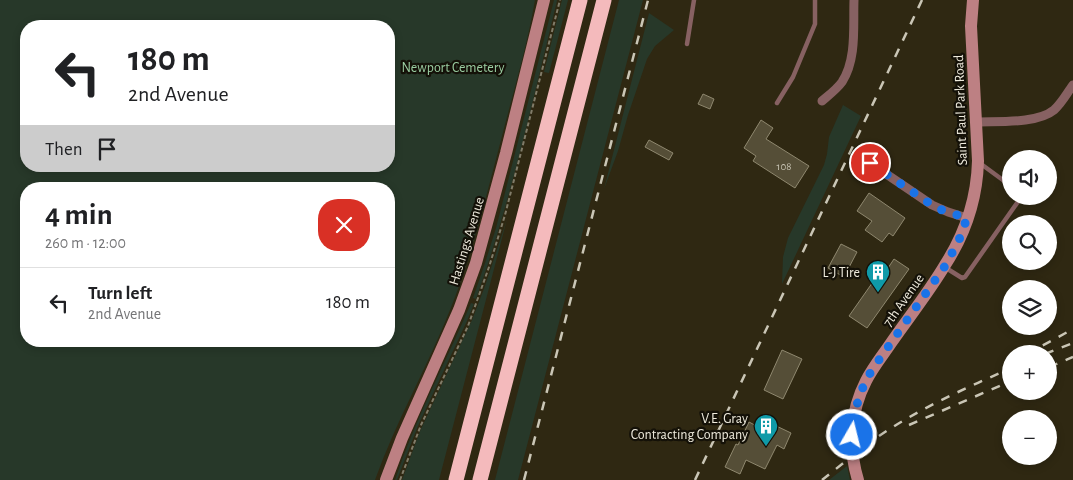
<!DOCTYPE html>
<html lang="en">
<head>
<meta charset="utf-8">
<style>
	body { margin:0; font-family:"Alegreya Sans",sans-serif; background:#f6f6f6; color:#202124; height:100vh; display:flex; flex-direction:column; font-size:19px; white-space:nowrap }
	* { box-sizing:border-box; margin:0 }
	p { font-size:16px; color:#757577 }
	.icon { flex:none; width:28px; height:28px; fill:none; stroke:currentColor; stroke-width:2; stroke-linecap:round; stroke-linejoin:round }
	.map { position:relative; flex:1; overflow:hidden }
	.details { position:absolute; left:20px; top:182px; width:375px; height:165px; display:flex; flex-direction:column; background:#fff; border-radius:20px; box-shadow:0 2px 8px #0003 }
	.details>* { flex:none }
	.banner { position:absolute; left:20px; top:20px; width:375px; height:152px; border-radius:20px; box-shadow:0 2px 8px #0003; background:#fff; color:#202124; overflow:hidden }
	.controls { position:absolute; left:1002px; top:150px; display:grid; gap:10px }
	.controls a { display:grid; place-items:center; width:55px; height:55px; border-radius:50%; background:#fff; box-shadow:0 2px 8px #0003; font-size:25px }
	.pin { position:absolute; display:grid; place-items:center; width:42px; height:42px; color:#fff; margin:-21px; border:2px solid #fff; border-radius:50%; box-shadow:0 1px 5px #0007 }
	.me { position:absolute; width:55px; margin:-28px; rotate:8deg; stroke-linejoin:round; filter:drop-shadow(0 0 4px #0008) }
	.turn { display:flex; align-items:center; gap:18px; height:105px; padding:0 25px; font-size:22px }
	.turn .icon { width:65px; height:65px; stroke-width:2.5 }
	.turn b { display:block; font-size:35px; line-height:42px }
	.then { display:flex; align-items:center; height:48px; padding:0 25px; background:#0003; gap:10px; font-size:19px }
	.round { display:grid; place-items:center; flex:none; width:52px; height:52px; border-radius:20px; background:#f6f6f6 }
	.headline { display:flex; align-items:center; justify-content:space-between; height:85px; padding:0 25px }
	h1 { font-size:30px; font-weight:600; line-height:38px }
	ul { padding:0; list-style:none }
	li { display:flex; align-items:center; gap:15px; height:70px; padding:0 25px; border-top:1px solid #e0e0e0 }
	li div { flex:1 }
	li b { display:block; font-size:19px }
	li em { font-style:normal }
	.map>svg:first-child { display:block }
	.green { fill:#273829; fill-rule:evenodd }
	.building { fill:#554e37; stroke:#8f886f }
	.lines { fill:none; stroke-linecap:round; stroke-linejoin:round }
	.path { stroke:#817c69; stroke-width:2; stroke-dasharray:4 2.5; stroke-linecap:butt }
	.lane { stroke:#876162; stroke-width:4.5 }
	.street { stroke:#876162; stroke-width:9 }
	.secondary { stroke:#bd8083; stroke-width:12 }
	.highway { stroke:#f4babc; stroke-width:15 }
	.rail { stroke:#cac6b6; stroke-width:2.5; stroke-dasharray:9 9; stroke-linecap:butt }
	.route { stroke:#1a73e8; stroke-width:9; stroke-dasharray:0 16.2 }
	.labels { text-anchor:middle; stroke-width:4.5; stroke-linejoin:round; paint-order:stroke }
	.number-label { font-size:11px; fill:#c8c4b4 }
	.park-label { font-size:14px; fill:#9acda1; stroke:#141108 }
	.street-label { font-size:14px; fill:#efebdd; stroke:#141108 }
	.poi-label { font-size:14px; fill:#efebdd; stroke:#141108; text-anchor:end }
</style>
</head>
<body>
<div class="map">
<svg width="1073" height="480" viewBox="0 0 1073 480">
	<rect width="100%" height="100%" fill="#2f2812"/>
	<path class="green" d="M 0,0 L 535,0 C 527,47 513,93 501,140 C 486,197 472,255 450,310 C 427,368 396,421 375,480 L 0,480 ZM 26,26 L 389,26 L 389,166 L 26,166 ZM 26,189 L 389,189 L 389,341 L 26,341 Z
		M 554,0 L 557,0 L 556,5 C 532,104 510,204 476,299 L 473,298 L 485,263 L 496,228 Z
		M 562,0 L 568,0 L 549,73 L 544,72 Z
		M 619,0 L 643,0 L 518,480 L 495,480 Z
		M 649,13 L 674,30 L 655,46 L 647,59 L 628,115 L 618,151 L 604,189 Z
		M 843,105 L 861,116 L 782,284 L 783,257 L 788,238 L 824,165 L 827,154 L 829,137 Z
		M 507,219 L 439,480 L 402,480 L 420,431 L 472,320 L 485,286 Z
		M 471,303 L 474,304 L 467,321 L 418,426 L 397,480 L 395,480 C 415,419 446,362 471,303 Z
		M 847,466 L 850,480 L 829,480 Z"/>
	<path class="building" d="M 703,94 L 714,99 L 710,109 L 698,104 Z
		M 761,120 L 773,128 L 766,139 L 809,166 L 795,188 L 753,161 L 756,156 L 744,148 Z
		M 649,140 L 673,153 L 669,160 L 645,147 Z
		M 869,193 L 905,218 L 893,236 L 889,233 L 882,242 L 865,230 L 872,221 L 857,211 Z
		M 841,244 L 857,252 L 844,277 L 828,268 Z
		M 894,259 L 909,269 L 867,328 L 849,316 L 882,269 L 886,271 Z
		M 782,350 L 802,359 L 783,399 L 764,390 Z
		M 749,422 L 764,430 L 768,422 L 791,433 L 784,449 L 777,445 L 765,469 L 746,460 L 740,474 L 725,467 L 736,444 L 738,445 Z"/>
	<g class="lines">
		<path class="path" d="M 400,480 L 421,425 L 468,326 L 489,267 L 505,215 L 560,0"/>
		<path class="lane" d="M 687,44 L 694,0
			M 777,103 L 793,77 L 815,24 L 815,0
			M 981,164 L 1011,186
			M 946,268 L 962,278 L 965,277 L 1022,196"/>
		<path class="street" d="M 822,101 C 829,95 837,89 842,82 C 857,59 853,26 854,0
			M 976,122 C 998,121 1037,124 1054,110 C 1062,103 1067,93 1073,85
			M 870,163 L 932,205 L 948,212 L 967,218"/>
		<path class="secondary" d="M 386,480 L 402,438 L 459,310 L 476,263 L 506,153 L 544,0
			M 858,480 C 848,447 850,412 866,381 C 873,367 883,355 891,343 C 909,317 929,292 945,265 C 965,234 977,198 978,161 L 971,26 L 973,0"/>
		<path class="highway" d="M 456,480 L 580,0
			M 480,480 L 604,0"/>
		<path class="rail" d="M 1027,354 L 1073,329
			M 1045,354 L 1073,343
			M 1049,367 L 1073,357
			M 909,425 L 1011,381
			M 524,480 L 648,0
			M 695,480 L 922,0
			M 822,480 C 845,462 868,442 893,427 C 931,403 971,386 1011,368"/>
	</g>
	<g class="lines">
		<path class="route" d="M 852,435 C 854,410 860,388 874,367 L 945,266 L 959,240 L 967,218 L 944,211 L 932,205 L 870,163"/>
	</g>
	<defs>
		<g id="building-pin" transform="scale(1.25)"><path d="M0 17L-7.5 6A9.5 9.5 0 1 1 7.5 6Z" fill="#0f9aa8" stroke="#141108"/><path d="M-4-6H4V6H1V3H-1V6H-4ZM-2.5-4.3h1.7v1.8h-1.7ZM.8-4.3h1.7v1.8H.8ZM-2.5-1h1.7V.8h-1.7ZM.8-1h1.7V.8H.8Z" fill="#fff"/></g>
	</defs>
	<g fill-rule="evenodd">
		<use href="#building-pin" x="878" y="272"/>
		<use href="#building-pin" x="766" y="426"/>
	</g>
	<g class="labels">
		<g class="number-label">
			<text x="784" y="170">108</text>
		</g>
		<g class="park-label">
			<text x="453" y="72">Newport Cemetery</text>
		</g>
		<g class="street-label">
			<text transform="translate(960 110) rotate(-92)" y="5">Saint Paul Park Road</text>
			<text transform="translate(466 241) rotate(-73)" y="5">Hastings Avenue</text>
			<text transform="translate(903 300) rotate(-55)" y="5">7th Avenue</text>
		</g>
		<g class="poi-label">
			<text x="860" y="277">L-J Tire</text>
			<text x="748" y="423">V.E. Gray<tspan x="748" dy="16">Contracting Company</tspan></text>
		</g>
	</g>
</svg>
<div class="controls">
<a><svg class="icon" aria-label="sound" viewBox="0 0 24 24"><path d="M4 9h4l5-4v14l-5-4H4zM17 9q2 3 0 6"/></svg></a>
<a><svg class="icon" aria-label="search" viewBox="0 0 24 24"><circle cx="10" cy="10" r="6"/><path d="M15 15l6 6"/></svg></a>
<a><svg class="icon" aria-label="layers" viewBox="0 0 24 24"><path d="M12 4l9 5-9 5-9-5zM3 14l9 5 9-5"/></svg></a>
<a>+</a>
<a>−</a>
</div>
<div class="pin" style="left:870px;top:163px;background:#d93025"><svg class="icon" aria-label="arrive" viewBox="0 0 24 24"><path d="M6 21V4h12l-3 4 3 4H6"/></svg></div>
<svg class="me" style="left:852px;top:435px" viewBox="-20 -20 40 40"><circle r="17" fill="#1a73e8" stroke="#fff" stroke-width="3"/><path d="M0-11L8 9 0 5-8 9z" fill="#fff"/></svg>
<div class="banner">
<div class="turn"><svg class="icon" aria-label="left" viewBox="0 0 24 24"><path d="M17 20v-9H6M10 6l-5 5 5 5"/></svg><div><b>180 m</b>2nd Avenue</div></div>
<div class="then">Then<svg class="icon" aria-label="arrive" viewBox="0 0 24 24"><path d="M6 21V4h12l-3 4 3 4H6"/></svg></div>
</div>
<section class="details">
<div class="headline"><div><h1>4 min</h1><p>260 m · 12:00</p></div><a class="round" style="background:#d93025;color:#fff"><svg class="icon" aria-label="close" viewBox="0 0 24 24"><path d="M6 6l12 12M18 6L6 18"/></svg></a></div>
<ul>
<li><svg class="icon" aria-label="left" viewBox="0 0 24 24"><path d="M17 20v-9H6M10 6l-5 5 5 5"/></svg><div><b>Turn left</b><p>2nd Avenue</p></div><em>180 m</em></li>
</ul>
</section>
</div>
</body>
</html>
